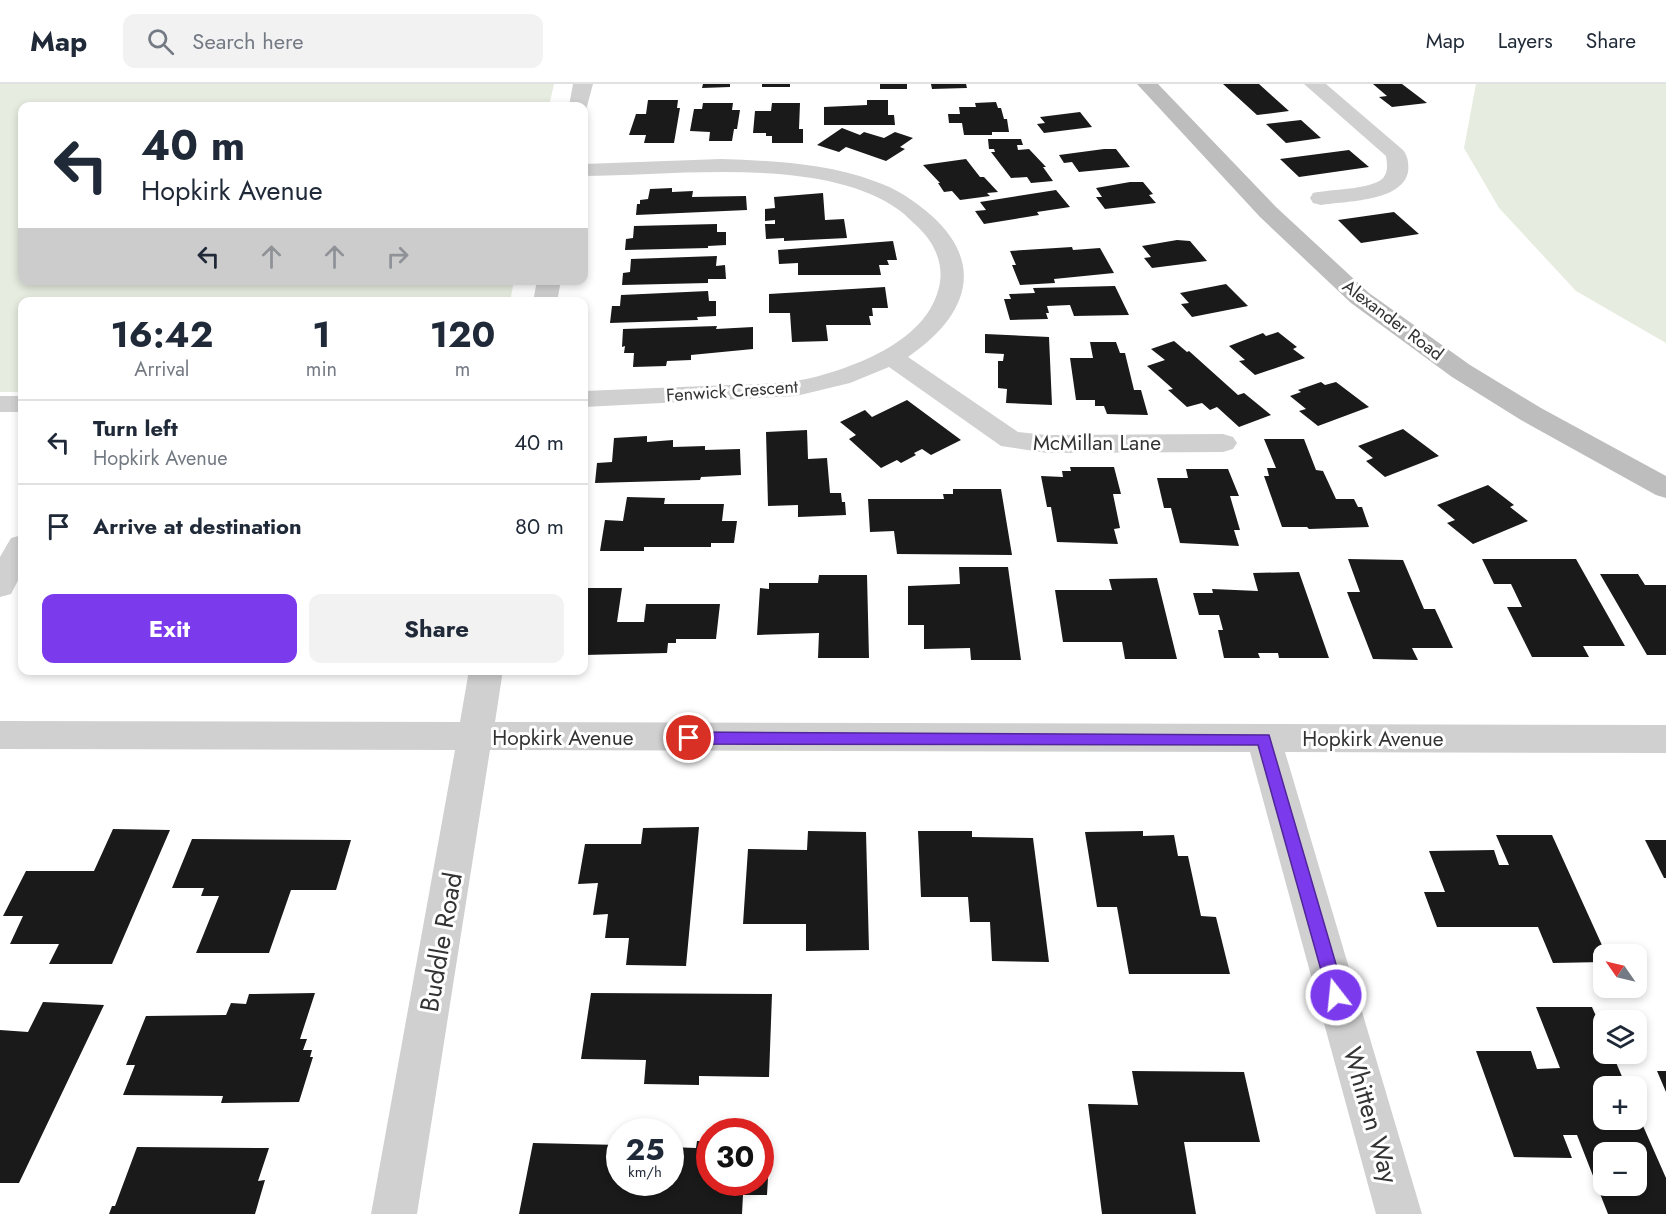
<!DOCTYPE html>
<html lang="en">
<head>
<meta charset="utf-8">
<style>
	body { margin:0; font-family:Jost,sans-serif; background:#f2f2f3; color:#1f2937; height:100vh; display:flex; flex-direction:column; font-size:22px; white-space:nowrap }
	* { box-sizing:border-box; margin:0 }
	p { font-size:20px; color:#747a83 }
	.icon { flex:none; width:33px; height:33px; fill:none; stroke:currentColor; stroke-width:2; stroke-linecap:round; stroke-linejoin:round }
	.map { position:relative; flex:1; overflow:hidden }
	.details { position:absolute; left:18px; top:213px; width:570px; height:378px; display:flex; flex-direction:column; background:#fff; border-radius:12px; box-shadow:0 3px 9px #0003 }
	.details>* { flex:none }
	.banner { position:absolute; left:18px; top:18px; width:570px; height:183px; border-radius:12px; box-shadow:0 3px 9px #0003; background:#fff; color:#1f2937; overflow:hidden }
	.needle { width:39px; rotate:304deg }
	.buttons { position:absolute; left:1593px; top:860px; display:grid; gap:12px }
	.buttons a { display:grid; place-items:center; width:54px; height:54px; border-radius:12px; background:#fff; box-shadow:0 3px 9px #0003; font-size:30px }
	.speed { position:absolute; left:606px; top:1034px; display:flex; gap:12px; font-size:30px; font-weight:700; text-align:center }
	.speed>* { display:grid; place-content:center; width:78px; height:78px; border-radius:50%; background:#fff; box-shadow:0 3px 9px #0003; line-height:1 }
	.speed small { font-size:15px; font-weight:400 }
	.speed .limit { border:9px solid #d22; background:#fff; color:#111 }
	.pin { position:absolute; display:grid; place-items:center; width:51px; height:51px; color:#fff; margin:-26px; border:3px solid #fff; border-radius:50%; box-shadow:0 2px 6px #0007 }
	.me { position:absolute; width:66px; margin:-33px; rotate:344deg; stroke-linejoin:round; filter:drop-shadow(0 0 4px #0008) }
	.turn { display:flex; align-items:center; gap:21px; height:126px; padding:0 24px; font-size:27px }
	.turn .icon { width:78px; height:78px; stroke-width:2.5 }
	.turn b { display:block; font-size:42px; line-height:51px }
	.lanes { display:flex; align-items:center; height:57px; padding:0 24px; background:#0003; justify-content:center; gap:30px; direction:ltr }
	.lanes .off { opacity:.35 }
	.eta { display:flex; justify-content:space-evenly; align-items:center; height:102px; text-align:center }
	.eta b { font-size:36px; font-weight:700; line-height:42px }
	.button { display:flex; gap:12px; margin-top:auto; padding:12px 24px }
	.button a { flex:1; height:69px; border-radius:12px; background:#7c3aed; color:#fff; font-size:24px; font-weight:700; line-height:69px; text-align:center }
	.button a+a { background:#f2f2f3; color:#1f2937 }
	ul { padding:0; list-style:none }
	li { display:flex; align-items:center; gap:18px; height:84px; padding:0 24px; border-top:2px solid #e0e1e3 }
	li div { flex:1 }
	li b { display:block; font-size:22px }
	li em { font-style:normal }
	header { display:flex; align-items:center; gap:36px; box-sizing:border-box; height:84px; padding:0 30px; background:#fff; border-bottom:2px solid #e0e1e3 }
	header strong { font-size:28px }
	nav { display:flex; gap:33px; margin-inline-start:auto; font-size:21px }
	.search { width:420px; height:54px; background:#f2f2f3; display:flex; align-items:center; gap:15px; box-sizing:border-box; padding:0 21px; border-radius:12px; color:#747a83; font-size:22px }
	.map>svg:first-child { display:block }
	.green { fill:#e6ecdf }
	.building { fill:#1a1a1a; fill-rule:evenodd }
	.lines { fill:none; stroke-linecap:round; stroke-linejoin:round }
	.street { fill:#d0d0d0; fill-rule:evenodd }
	.secondary { fill:#bdbdbd; fill-rule:evenodd }
	.route { fill:#7c3aed; stroke:#51269a; stroke-width:1.5 }
	.labels { text-anchor:middle; stroke-width:6; stroke-linejoin:round; paint-order:stroke }
	.far-street-label { font-size:18px; fill:#333; stroke:#fff }
	.street-label { font-size:21px; fill:#333; stroke:#fff }
	.near-street-label { font-size:26px; fill:#333; stroke:#fff }
</style>
</head>
<body>
<header>
<strong>Map</strong>
<div class="search"><svg class="icon" aria-label="search" viewBox="0 0 24 24"><circle cx="10" cy="10" r="6"/><path d="M15 15l6 6"/></svg>Search here</div>
<nav><a>Map</a><a>Layers</a><a>Share</a></nav>
</header>
<div class="map">
<svg width="1666" height="1130" viewBox="0 0 1666 1130">
	<rect width="100%" height="100%" fill="#fff"/>
	<path class="green" d="M 0,0 L 554,0 L 549,22 L 22,22 L 22,196 L 514,197 L 510,217 L 22,218 L 22,308 L 0,308 Z
		M 1476,0 L 1666,0 L 1666,259 L 1576,207 L 1499,124 L 1464,64 Z"/>
	<path class="building" d="M 703,0 L 730,0 L 730,3 L 702,4 Z
		M 762,0 L 790,0 L 790,3 L 762,3 Z
		M 880,0 L 907,0 L 907,5 L 880,5 Z
		M 931,0 L 966,0 L 967,4 L 932,5 Z
		M 1223,0 L 1259,0 L 1289,27 L 1257,31 Z
		M 1373,0 L 1402,0 L 1427,19 L 1392,23 L 1379,13 L 1387,12 Z
		M 648,16 L 678,16 L 677,24 L 680,24 L 674,59 L 644,59 L 646,51 L 629,51 L 636,30 L 646,30 Z
		M 867,16 L 888,16 L 888,31 L 894,31 L 895,41 L 824,41 L 824,23 L 867,21 Z
		M 996,18 L 998,24 L 1001,24 L 1004,35 L 1007,35 L 1009,48 L 992,48 L 992,51 L 964,51 L 962,39 L 949,39 L 948,30 L 960,30 L 959,23 L 976,23 L 975,19 Z
		M 703,19 L 733,19 L 732,26 L 740,26 L 737,45 L 734,45 L 732,57 L 709,57 L 710,48 L 690,47 L 694,25 L 702,25 Z
		M 772,19 L 800,19 L 799,45 L 803,45 L 803,59 L 772,59 L 772,52 L 766,52 L 766,49 L 753,49 L 755,27 L 771,27 Z
		M 1080,28 L 1092,43 L 1044,49 L 1037,40 L 1045,39 L 1040,33 Z
		M 1301,36 L 1321,54 L 1286,59 L 1266,40 Z
		M 842,44 L 860,51 L 864,48 L 884,54 L 895,48 L 913,54 L 900,63 L 905,65 L 886,77 L 846,63 L 839,68 L 817,61 Z
		M 988,55 L 1021,55 L 1023,61 L 1017,61 L 1018,66 L 1029,65 L 1046,83 L 1043,83 L 1053,97 L 1031,99 L 1027,93 L 1011,94 L 991,68 L 995,68 L 994,65 L 989,65 Z
		M 1104,65 L 1116,65 L 1130,83 L 1079,88 L 1072,78 L 1064,79 L 1059,71 Z
		M 1349,66 L 1369,83 L 1299,93 L 1280,75 Z
		M 966,75 L 980,93 L 984,93 L 998,108 L 987,109 L 990,112 L 960,116 L 952,107 L 944,108 L 938,99 L 940,99 L 923,81 Z
		M 1130,98 L 1143,98 L 1153,110 L 1149,111 L 1156,119 L 1105,125 L 1096,113 L 1102,113 L 1096,104 Z
		M 672,104 L 672,108 L 693,107 L 692,113 L 746,112 L 747,126 L 636,131 L 637,120 L 640,120 L 640,116 L 648,115 L 650,105 Z
		M 1056,106 L 1070,123 L 1037,128 L 1039,131 L 984,140 L 975,127 L 986,126 L 980,118 Z
		M 823,109 L 825,136 L 844,135 L 847,154 L 784,157 L 784,154 L 766,155 L 765,140 L 775,140 L 775,136 L 765,137 L 765,125 L 775,124 L 774,113 Z
		M 1394,128 L 1419,150 L 1361,159 L 1338,136 Z
		M 717,140 L 717,148 L 726,148 L 726,161 L 708,162 L 708,164 L 625,166 L 626,155 L 633,154 L 634,142 Z
		M 1177,156 L 1190,157 L 1207,177 L 1152,184 L 1144,174 L 1151,173 L 1142,162 Z
		M 893,157 L 897,176 L 887,176 L 889,181 L 879,181 L 881,191 L 798,191 L 798,179 L 779,180 L 778,166 Z
		M 1072,163 L 1073,166 L 1100,164 L 1114,189 L 1054,195 L 1055,199 L 1020,201 L 1012,181 L 1016,181 L 1010,167 Z
		M 717,172 L 716,182 L 725,181 L 726,195 L 708,195 L 708,199 L 622,201 L 623,189 L 630,188 L 631,175 Z
		M 1226,200 L 1248,222 L 1192,233 L 1181,220 L 1189,219 L 1180,209 Z
		M 1115,202 L 1129,231 L 1074,232 L 1070,221 L 1047,222 L 1049,229 L 1046,229 L 1048,235 L 1010,236 L 1004,215 L 1011,215 L 1009,210 L 1035,209 L 1033,204 Z
		M 885,203 L 888,224 L 872,224 L 873,232 L 869,232 L 871,241 L 826,241 L 828,257 L 792,258 L 790,229 L 769,229 L 769,210 Z
		M 708,207 L 709,217 L 716,217 L 716,232 L 697,233 L 698,236 L 610,239 L 612,222 L 620,222 L 621,211 Z
		M 717,242 L 716,245 L 753,243 L 753,265 L 691,271 L 691,276 L 667,277 L 666,282 L 633,283 L 634,269 L 624,269 L 625,262 L 622,263 L 623,245 Z
		M 1278,248 L 1297,263 L 1293,265 L 1305,274 L 1255,291 L 1239,277 L 1245,276 L 1229,262 L 1263,249 L 1266,252 Z
		M 985,250 L 1049,253 L 1052,321 L 1006,319 L 1007,305 L 998,304 L 998,277 L 1003,277 L 1004,270 L 985,269 Z
		M 1174,257 L 1187,268 L 1189,267 L 1238,311 L 1244,309 L 1271,331 L 1239,343 L 1217,323 L 1210,326 L 1202,319 L 1187,323 L 1168,306 L 1173,305 L 1147,282 L 1165,276 L 1151,265 Z
		M 1090,258 L 1116,258 L 1120,269 L 1125,269 L 1134,306 L 1141,306 L 1148,331 L 1107,330 L 1104,322 L 1095,322 L 1095,316 L 1076,316 L 1070,274 L 1093,274 Z
		M 1321,298 L 1325,301 L 1336,298 L 1369,323 L 1318,342 L 1299,327 L 1306,325 L 1290,312 L 1301,308 L 1298,306 Z
		M 907,316 L 961,356 L 931,371 L 922,365 L 914,369 L 916,371 L 901,379 L 897,376 L 881,384 L 849,355 L 856,351 L 840,338 L 865,326 L 872,333 Z
		M 1403,345 L 1439,372 L 1385,393 L 1366,377 L 1373,374 L 1358,362 Z
		M 807,346 L 808,375 L 827,374 L 830,409 L 841,409 L 842,418 L 845,418 L 846,431 L 798,433 L 798,421 L 768,422 L 766,348 Z
		M 647,352 L 647,358 L 673,356 L 673,363 L 705,362 L 705,366 L 740,365 L 741,391 L 701,393 L 700,396 L 595,399 L 597,379 L 612,378 L 614,354 Z
		M 1264,355 L 1304,355 L 1316,386 L 1323,387 L 1336,415 L 1354,415 L 1358,423 L 1362,423 L 1369,443 L 1309,445 L 1307,443 L 1282,443 L 1264,392 L 1269,392 L 1267,384 L 1276,384 Z
		M 1070,383 L 1114,383 L 1121,410 L 1113,410 L 1120,444 L 1114,445 L 1118,460 L 1057,458 L 1051,423 L 1047,423 L 1041,392 L 1063,393 L 1062,387 L 1071,387 Z
		M 1186,385 L 1228,385 L 1239,412 L 1230,412 L 1240,446 L 1234,446 L 1239,462 L 1180,459 L 1171,424 L 1164,424 L 1157,394 L 1188,394 Z
		M 1488,401 L 1514,421 L 1510,423 L 1528,437 L 1473,460 L 1447,439 L 1455,436 L 1437,421 Z
		M 953,405 L 1001,405 L 1012,471 L 897,470 L 894,447 L 870,448 L 868,415 L 944,415 L 943,410 L 953,410 Z
		M 627,413 L 665,414 L 664,420 L 724,420 L 722,437 L 737,437 L 734,459 L 711,459 L 711,463 L 644,463 L 644,467 L 600,467 L 605,436 L 623,437 Z
		M 1348,475 L 1403,476 L 1424,525 L 1435,525 L 1453,564 L 1412,564 L 1418,576 L 1373,575 L 1347,508 L 1360,508 Z
		M 1482,475 L 1576,475 L 1625,562 L 1583,562 L 1589,573 L 1532,573 L 1507,523 L 1522,523 L 1511,500 L 1494,500 Z
		M 959,483 L 1008,483 L 1021,576 L 971,576 L 970,564 L 924,565 L 924,541 L 908,541 L 908,502 L 960,500 Z
		M 1299,488 L 1329,574 L 1279,574 L 1278,569 L 1258,569 L 1260,574 L 1224,574 L 1218,546 L 1223,546 L 1219,531 L 1199,531 L 1193,509 L 1213,509 L 1212,505 L 1258,507 L 1253,489 Z
		M 1600,490 L 1638,490 L 1645,501 L 1666,501 L 1666,571 L 1647,571 Z
		M 819,491 L 867,491 L 869,574 L 818,574 L 819,549 L 757,551 L 760,504 L 769,505 L 769,499 L 818,499 Z
		M 1157,494 L 1177,575 L 1125,575 L 1122,558 L 1063,558 L 1055,506 L 1112,506 L 1109,495 Z
		M 584,504 L 622,504 L 617,538 L 644,538 L 646,520 L 720,520 L 716,555 L 676,555 L 676,559 L 668,559 L 667,569 L 584,571 Z
		M 699,743 L 686,882 L 626,881 L 629,854 L 605,854 L 608,830 L 593,831 L 598,799 L 578,800 L 585,760 L 641,760 L 643,744 Z
		M 113,745 L 170,746 L 112,880 L 49,880 L 59,860 L 10,860 L 23,832 L 3,832 L 26,787 L 94,787 Z
		M 808,747 L 866,748 L 869,866 L 806,867 L 806,840 L 743,840 L 748,765 L 807,766 Z
		M 918,747 L 972,747 L 972,753 L 1033,754 L 1049,878 L 992,877 L 990,838 L 970,838 L 968,813 L 921,813 Z
		M 1143,747 L 1143,752 L 1174,751 L 1178,772 L 1188,772 L 1201,832 L 1216,833 L 1230,890 L 1129,890 L 1117,823 L 1097,823 L 1085,748 Z
		M 1496,751 L 1552,751 L 1606,870 L 1604,870 L 1604,878 L 1553,879 L 1538,843 L 1437,843 L 1424,808 L 1445,808 L 1429,767 L 1494,766 L 1499,781 L 1509,781 Z
		M 192,755 L 351,756 L 336,806 L 291,806 L 269,869 L 196,869 L 219,812 L 201,812 L 204,804 L 172,804 Z
		M 1645,756 L 1666,756 L 1666,794 L 1664,794 Z
		M 315,909 L 300,955 L 307,955 L 303,966 L 312,966 L 310,973 L 313,973 L 299,1018 L 221,1019 L 223,1012 L 123,1011 L 135,981 L 126,981 L 146,932 L 226,931 L 231,919 L 246,920 L 249,910 Z
		M 591,909 L 772,910 L 769,993 L 699,992 L 699,1001 L 644,1000 L 646,976 L 581,975 Z
		M 43,918 L 104,921 L 19,1099 L 0,1099 L 0,946 L 28,948 Z
		M 1536,923 L 1592,923 L 1604,950 L 1604,969 L 1612,969 L 1626,1002 L 1604,1002 L 1604,1035 L 1636,1035 L 1636,1026 L 1666,1094 L 1666,1130 L 1608,1130 L 1577,1051 L 1563,1051 L 1572,1074 L 1514,1073 L 1476,967 L 1531,967 L 1537,985 L 1560,984 ZM 1604,1068 L 1636,1068 L 1636,1101 L 1604,1101 Z
		M 1132,987 L 1244,988 L 1260,1058 L 1184,1058 L 1196,1130 L 1102,1130 L 1088,1020 L 1138,1021 Z
		M 1657,987 L 1666,987 L 1666,1008 Z
		M 697,1057 L 710,1057 L 710,1098 L 760,1098 L 760,1059 L 770,1059 L 767,1111 L 743,1111 L 742,1130 L 519,1130 L 533,1059 L 620,1061 L 620,1098 L 670,1098 L 670,1063 L 696,1064 Z
		M 137,1063 L 269,1064 L 258,1097 L 265,1096 L 255,1130 L 109,1130 L 112,1122 L 115,1122 Z"/>
	<g class="lines">
		<path class="street" d="M 573,0 L 593,0 L 586,26 L 584,27 L 584,22 L 569,22 Z
			M 1304,0 L 1326,0 L 1403,66 C 1408,72 1409,80 1408,88 C 1402,118 1345,117 1321,121 L 1313,119 L 1310,114 L 1313,109 C 1329,105 1379,106 1385,91 C 1388,86 1387,78 1386,72 Z
			M 721,75 C 773,77 825,79 874,97 C 896,104 915,117 932,132 C 988,183 964,235 908,273 L 1018,348 L 1047,351 L 1223,350 L 1233,353 L 1237,359 L 1233,365 L 1223,368 L 1047,369 L 1001,362 L 889,283 L 850,299 L 796,312 L 584,323 L 584,307 C 632,305 681,303 729,301 C 759,300 790,300 819,292 C 862,280 922,256 937,210 C 946,185 937,162 919,144 C 912,138 906,131 899,126 C 823,71 673,92 584,92 L 584,80 Z
			M 537,196 L 561,196 L 557,218 L 533,218 Z
			M 0,312 L 22,312 L 22,328 L 0,328 Z
			M 22,451 L 22,489 L 11,510 L 0,513 L 0,473 L 11,454 Z
			M 469,586 L 503,586 L 495,638 L 1666,641 L 1666,669 L 1285,668 L 1422,1130 L 1376,1130 L 1250,668 L 490,666 L 417,1130 L 371,1130 L 455,666 L 0,665 L 0,637 L 460,638 Z"/>
		<path class="secondary" d="M 1137,0 L 1158,0 L 1276,123 L 1369,209 L 1470,281 L 1541,324 L 1666,392 L 1666,414 L 1656,411 L 1521,336 L 1452,293 L 1351,219 L 1260,133 Z"/>
	</g>
	<path class="route" d="M 689,648 L 1269,651 L 1345,911 L 1342,916 L 1336,919 L 1330,916 L 1328,911 L 1258,661 L 689,660 L 684,658 L 682,654 L 684,650 Z"/>
	<g class="labels">
		<g class="far-street-label">
			<text transform="translate(1393 236) rotate(37)" y="6">Alexander Road</text>
			<text transform="translate(732 307) rotate(-4)" y="6">Fenwick Crescent</text>
		</g>
		<g class="street-label">
			<text x="1097" y="366">McMillan Lane</text>
			<text x="563" y="661">Hopkirk Avenue</text>
			<text x="1373" y="662">Hopkirk Avenue</text>
		</g>
		<g class="near-street-label">
			<text transform="translate(441 858) rotate(-80)" y="9">Buddle Road</text>
			<text transform="translate(1371 1031) rotate(74)" y="9">Whitten Way</text>
		</g>
	</g>
</svg>
<div class="buttons">
<a><svg class="needle" viewBox="-14 -14 28 28"><path d="M0-13l5 13h-10z" fill="#e53935"/><path d="M0 13l5-13h-10z" fill="#747a83"/></svg></a>
<a><svg class="icon" aria-label="layers" viewBox="0 0 24 24"><path d="M12 4l9 5-9 5-9-5zM3 14l9 5 9-5"/></svg></a>
<a>+</a>
<a>−</a>
</div>
<div class="speed"><div>25<small>km/h</small></div><div class="limit">30</div></div>
<div class="pin" style="left:689px;top:654px;background:#d93025"><svg class="icon" aria-label="arrive" viewBox="0 0 24 24"><path d="M6 21V4h12l-3 4 3 4H6"/></svg></div>
<svg class="me" style="left:1336px;top:911px" viewBox="-20 -20 40 40"><circle r="17" fill="#7c3aed" stroke="#fff" stroke-width="3"/><path d="M0-11L8 9 0 5-8 9z" fill="#fff"/></svg>
<div class="banner">
<div class="turn"><svg class="icon" aria-label="left" viewBox="0 0 24 24"><path d="M17 20v-9H6M10 6l-5 5 5 5"/></svg><div><b>40 m</b>Hopkirk Avenue</div></div>
<div class="lanes"><svg class="icon" aria-label="left" viewBox="0 0 24 24"><path d="M17 20v-9H6M10 6l-5 5 5 5"/></svg><svg class="icon off" aria-label="ahead" viewBox="0 0 24 24"><path d="M12 20V5M6 11l6-6 6 6"/></svg><svg class="icon off" aria-label="ahead" viewBox="0 0 24 24"><path d="M12 20V5M6 11l6-6 6 6"/></svg><svg class="icon off" aria-label="right" viewBox="0 0 24 24"><path d="M7 20v-9h11M14 6l5 5-5 5"/></svg></div>
</div>
<section class="details">
<div class="eta">
<div><b>16:42</b><p>Arrival</p></div>
<div><b>1</b><p>min</p></div>
<div><b>120</b><p>m</p></div>
</div>
<ul>
<li><svg class="icon" aria-label="left" viewBox="0 0 24 24"><path d="M17 20v-9H6M10 6l-5 5 5 5"/></svg><div><b>Turn left</b><p>Hopkirk Avenue</p></div><em>40 m</em></li>
<li><svg class="icon" aria-label="arrive" viewBox="0 0 24 24"><path d="M6 21V4h12l-3 4 3 4H6"/></svg><div><b>Arrive at destination</b></div><em>80 m</em></li>
</ul>
<div class="button"><a>Exit</a><a>Share</a></div>
</section>
</div>
</body>
</html>
